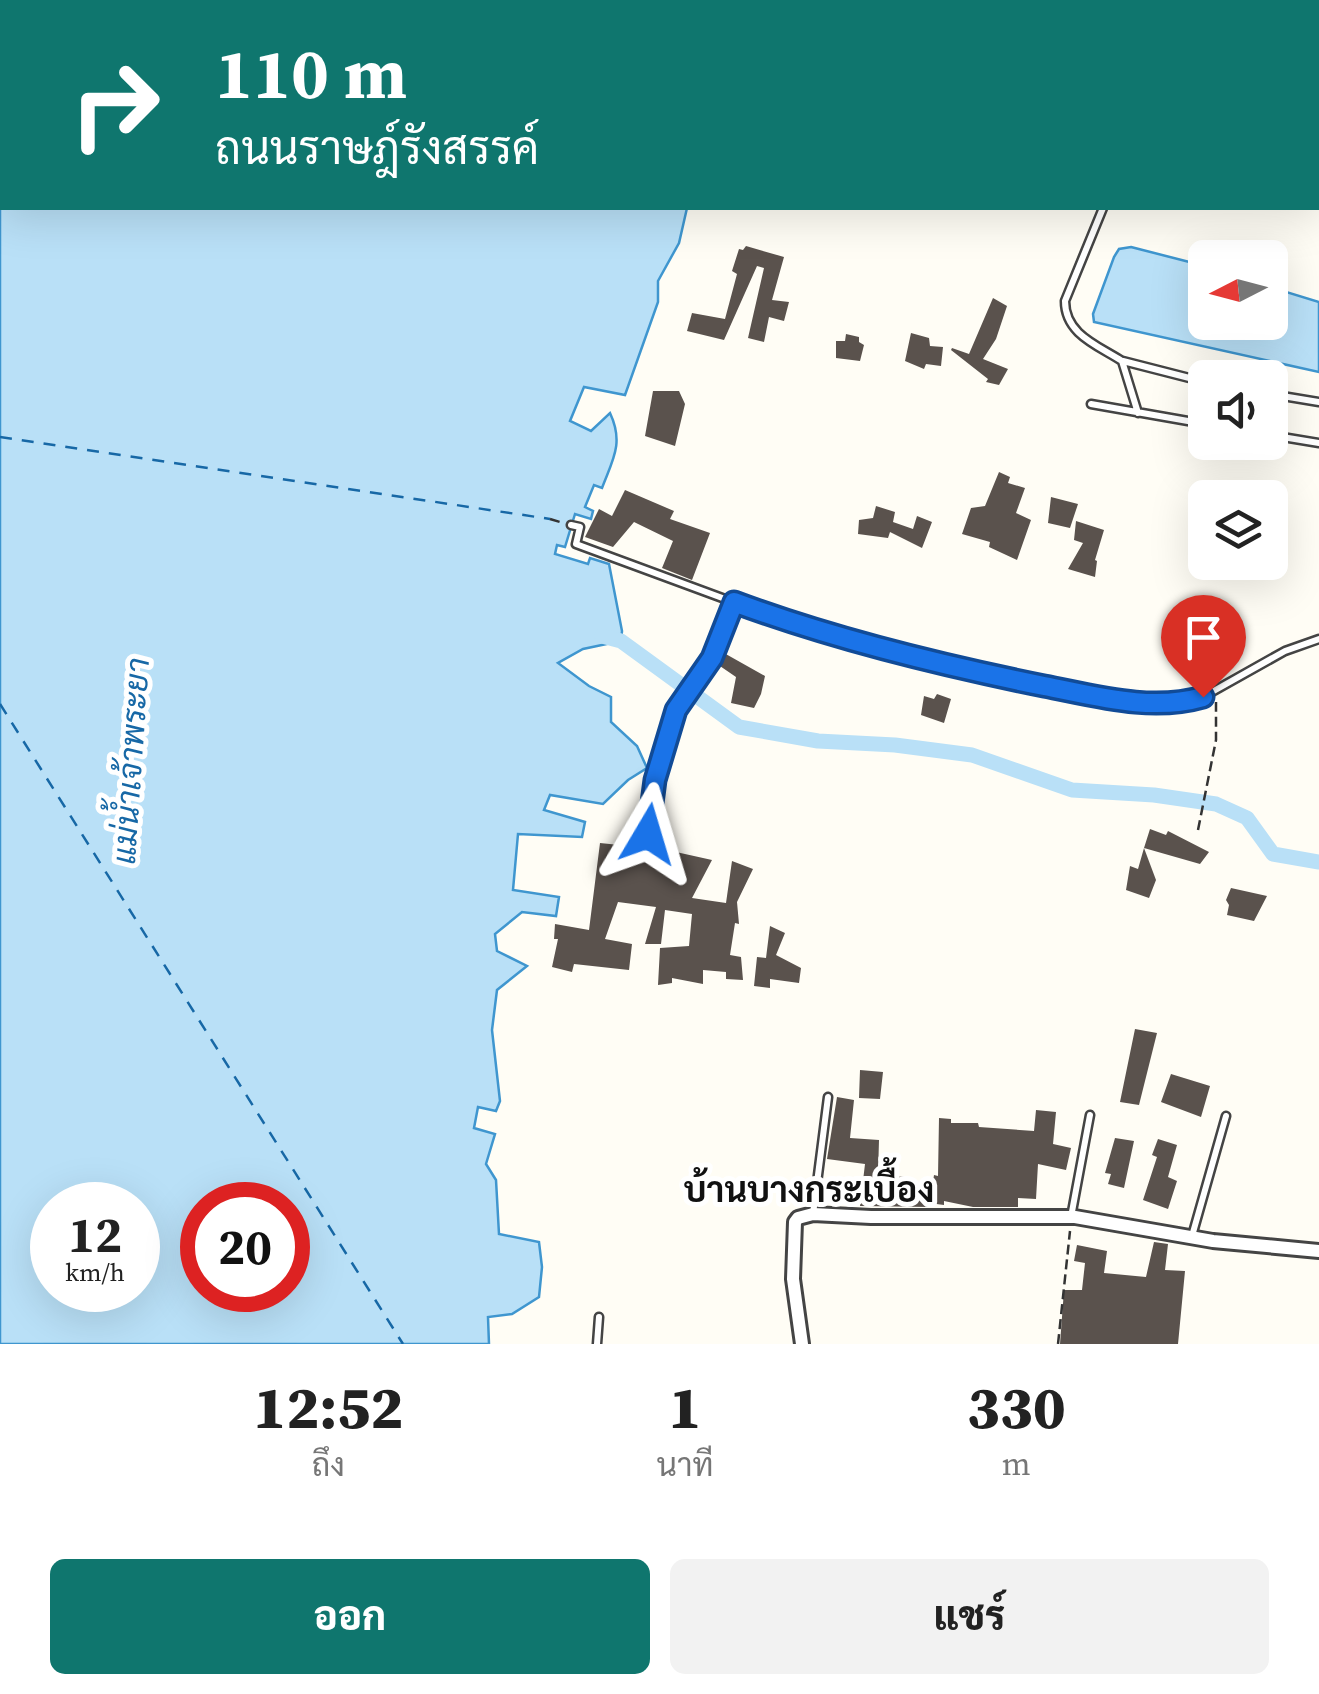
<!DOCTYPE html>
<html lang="th">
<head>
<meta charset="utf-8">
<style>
	body { margin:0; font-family:"Source Serif 4",Sarabun,serif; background:#f2f2f2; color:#222; height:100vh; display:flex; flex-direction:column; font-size:38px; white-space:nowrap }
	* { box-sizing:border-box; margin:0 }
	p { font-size:32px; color:#767676 }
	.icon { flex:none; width:55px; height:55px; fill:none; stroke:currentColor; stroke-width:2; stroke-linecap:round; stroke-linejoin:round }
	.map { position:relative; height:1344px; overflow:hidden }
	.sheet { display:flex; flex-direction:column; background:#fff; flex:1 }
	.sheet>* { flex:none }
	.guide { position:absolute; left:0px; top:0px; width:1320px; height:210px; box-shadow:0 10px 40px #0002; background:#0f766e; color:#fff; overflow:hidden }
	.needle { width:65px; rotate:264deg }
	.tools { position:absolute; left:1188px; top:240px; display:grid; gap:20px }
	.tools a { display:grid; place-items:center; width:100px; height:100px; border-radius:15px; background:#fff; box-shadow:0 10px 40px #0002; font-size:50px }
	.speed { position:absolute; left:30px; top:1182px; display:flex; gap:20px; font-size:50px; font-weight:700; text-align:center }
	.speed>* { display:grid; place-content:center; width:130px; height:130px; border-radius:50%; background:#fff; box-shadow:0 10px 40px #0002; line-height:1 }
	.speed small { font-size:25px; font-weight:400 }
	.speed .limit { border:15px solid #d22; background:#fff; color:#111 }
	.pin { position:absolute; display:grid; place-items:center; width:85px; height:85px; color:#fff; margin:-102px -42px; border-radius:50% 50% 50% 0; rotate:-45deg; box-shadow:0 0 10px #0007 }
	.pin .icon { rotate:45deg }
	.me { position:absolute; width:110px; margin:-55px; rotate:7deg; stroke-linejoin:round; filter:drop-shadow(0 0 8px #0008) }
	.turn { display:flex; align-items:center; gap:35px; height:210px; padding:0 50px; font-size:45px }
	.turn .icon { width:130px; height:130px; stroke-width:2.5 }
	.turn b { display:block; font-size:70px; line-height:85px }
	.eta { display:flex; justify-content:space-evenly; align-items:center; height:170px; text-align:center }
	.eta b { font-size:60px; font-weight:800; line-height:70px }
	.cta { display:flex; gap:20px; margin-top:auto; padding:20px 50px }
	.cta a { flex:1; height:115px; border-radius:15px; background:#0f766e; color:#fff; font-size:40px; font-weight:800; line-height:115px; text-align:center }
	.cta a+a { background:#f2f2f2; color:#222 }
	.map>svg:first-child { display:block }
	.water { fill:#b9e0f7; stroke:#3f96cf; stroke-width:2.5; fill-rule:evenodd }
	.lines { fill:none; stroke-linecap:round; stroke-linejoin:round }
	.canal { stroke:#b9e0f7; stroke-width:15 }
	.ferry { stroke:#1768a6; stroke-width:2.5; stroke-dasharray:12 10; stroke-linecap:butt }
	.building { fill:#5a524d }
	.lane-casing { stroke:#444; stroke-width:11 }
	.street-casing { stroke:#444; stroke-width:18 }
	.path { stroke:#333; stroke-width:2.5; stroke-dasharray:10 5; stroke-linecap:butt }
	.lane { stroke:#fff; stroke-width:6 }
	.street { stroke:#fff; stroke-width:12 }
	.route-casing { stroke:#114b97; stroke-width:25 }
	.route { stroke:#1a73e8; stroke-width:18 }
	.labels { text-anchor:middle; stroke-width:10; stroke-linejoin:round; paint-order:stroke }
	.water-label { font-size:32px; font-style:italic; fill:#1768a6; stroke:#fff }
	.quarter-label { font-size:35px; font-weight:bold; fill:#111; stroke:#fff }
</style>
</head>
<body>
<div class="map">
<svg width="1319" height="1344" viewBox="0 0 1319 1344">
	<rect width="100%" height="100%" fill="#fffdf5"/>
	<path class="water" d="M 0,0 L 746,0 L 2,2 L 2,208 L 687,208 L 679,243 L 658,281 L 658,302 L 625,395 L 584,387 L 570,421 L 591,431 L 610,413 C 624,443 613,459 602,488 L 594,485 L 585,507 L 593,511 L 591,519 L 575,514 L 565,547 L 557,545 L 555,554 L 588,564 L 590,558 L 609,564 L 622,631 L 621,641 L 583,649 L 558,663 L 589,686 L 611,697 L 611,722 L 637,746 L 647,768 L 628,780 L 603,804 L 550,795 L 544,810 L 585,822 L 582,837 L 518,834 L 513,890 L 559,897 L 556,916 L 522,912 L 495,934 L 497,951 L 527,966 L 497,990 L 492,1030 L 500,1101 L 496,1111 L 478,1107 L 474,1128 L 495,1134 L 486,1164 L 496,1180 L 499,1234 L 539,1242 L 542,1267 L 539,1297 L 512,1314 L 488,1317 L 489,1344 L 0,1344 ZM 52,1205 L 138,1205 L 138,1290 L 52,1290 ZM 202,1205 L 288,1205 L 288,1290 L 202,1290 Z
		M 1131,247 L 1205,266 L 1205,322 L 1270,322 L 1270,287 L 1319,302 L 1319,372 L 1094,322 L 1093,314 L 1114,257 L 1119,249 Z"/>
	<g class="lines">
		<path class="canal" d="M 602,636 L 621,641 L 739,727 L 818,741 L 895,745 L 972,755 L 1072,790 L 1154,795 L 1216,804 L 1247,818 L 1273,854 L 1319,862"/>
		<path class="ferry" d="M 0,437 L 550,519
			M 0,704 L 403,1344"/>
	</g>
	<path class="building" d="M 746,246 L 784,257 L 772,300 L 789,302 L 784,321 L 769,317 L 764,342 L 748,338 L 764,268 L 757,266 L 724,340 L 687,331 L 692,313 L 725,319 L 737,274 L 732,271 L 739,249 L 743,250 Z
		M 993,298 L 1007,306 L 996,339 L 983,359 L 1008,369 L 999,385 L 986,382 L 988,379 L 951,350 L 952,348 L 969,354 Z
		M 911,333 L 929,338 L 930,346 L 943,347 L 941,366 L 926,364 L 924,369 L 905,361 Z
		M 846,334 L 859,337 L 859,342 L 864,345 L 860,361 L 836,358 L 836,341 L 845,341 Z
		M 653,391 L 679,391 L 685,404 L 675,446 L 645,436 Z
		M 999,472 L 1010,477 L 1008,483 L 1025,488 L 1016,513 L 1031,520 L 1017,560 L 989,547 L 990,542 L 962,534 L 971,508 L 985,506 Z
		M 625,490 L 674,511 L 670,519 L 710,533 L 692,580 L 662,568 L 673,541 L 634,522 L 613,547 L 585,537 L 599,509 L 612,516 Z
		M 1051,497 L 1078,504 L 1070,528 L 1048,523 Z
		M 876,506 L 895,512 L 893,522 L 913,529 L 917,516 L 932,522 L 922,548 L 890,532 L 888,538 L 858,534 L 859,520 L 873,518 Z
		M 1076,521 L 1104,530 L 1095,560 L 1097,561 L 1095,577 L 1068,569 L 1083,543 L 1074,540 Z
		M 724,653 L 765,676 L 761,694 L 754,708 L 731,703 L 736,677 L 717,664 Z
		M 937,694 L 951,699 L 944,723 L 921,715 L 924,696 L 934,699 Z
		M 1150,829 L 1166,835 L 1168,831 L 1209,852 L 1200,864 L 1144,848 Z
		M 600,843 L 667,850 L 712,860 L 692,898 L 726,903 L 732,861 L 753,869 L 737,902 L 739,924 L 735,923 L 730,955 L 741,957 L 743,980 L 726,979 L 726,972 L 703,970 L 703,984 L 672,978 L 672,983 L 658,985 L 660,948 L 689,946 L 692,914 L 665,910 L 661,944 L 645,944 L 656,907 L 618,902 L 605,939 L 632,944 L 629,970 L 574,964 L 572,972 L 552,967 L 558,939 L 554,939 L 555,924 L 589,930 Z
		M 1144,848 L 1156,880 L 1149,898 L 1126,890 L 1130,866 L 1138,869 Z
		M 1231,888 L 1267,896 L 1254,921 L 1227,915 L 1229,905 L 1226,900 Z
		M 770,926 L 785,933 L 776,955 L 801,968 L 799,983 L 770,979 L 770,988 L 754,986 L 757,957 L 766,958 Z
		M 1135,1029 L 1157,1033 L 1139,1105 L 1120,1102 Z
		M 860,1070 L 883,1072 L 880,1099 L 859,1098 Z
		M 1171,1074 L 1210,1086 L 1201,1117 L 1161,1102 Z
		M 837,1097 L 854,1100 L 850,1138 L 879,1140 L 878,1175 L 905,1177 L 904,1188 L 932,1188 L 934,1175 L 938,1176 L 939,1118 L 951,1119 L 951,1123 L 978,1123 L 979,1127 L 1034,1131 L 1036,1110 L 1056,1112 L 1053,1144 L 1071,1148 L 1066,1170 L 1038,1164 L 1036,1199 L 1018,1198 L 1018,1207 L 973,1207 L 944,1201 L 944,1205 L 929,1203 L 929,1207 L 860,1206 L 865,1164 L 827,1159 Z
		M 1115,1138 L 1134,1141 L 1124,1188 L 1108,1184 L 1111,1174 L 1105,1173 Z
		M 1158,1139 L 1177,1145 L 1168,1177 L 1177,1181 L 1168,1209 L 1143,1200 L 1157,1157 L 1152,1155 Z
		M 1154,1242 L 1168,1244 L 1165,1270 L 1185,1271 L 1178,1344 L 1060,1344 L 1064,1290 L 1082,1290 L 1085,1263 L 1074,1261 L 1077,1245 L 1107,1251 L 1104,1273 L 1146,1277 Z"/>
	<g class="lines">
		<g class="lane-casing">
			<path id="lane" d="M 1103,208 L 1065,301 C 1065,334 1097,345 1122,361 L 1138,413
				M 1123,361 L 1205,382
				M 1270,394 L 1319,402
				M 1091,404 L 1205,424
				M 1270,435 L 1319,443
				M 571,525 L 580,527 L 576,544 L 763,613 L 842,636 L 978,673 L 1116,700 L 1170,703 L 1203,697 L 1285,651 L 1319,639
				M 649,834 L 655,780 L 676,710 L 712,658 L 734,602
				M 813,1214 L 828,1097
				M 1071,1217 L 1090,1115
				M 1192,1236 L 1226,1116
				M 597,1344 L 599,1317"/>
		</g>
		<g class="street-casing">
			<path id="street" d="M 802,1344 L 793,1279 L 795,1222 L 798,1218 L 813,1214 L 871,1217 L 1075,1217 L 1213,1241 L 1319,1251"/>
		</g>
		<path class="path" d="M 550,519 L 560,522
			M 1198,830 L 1216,740 L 1216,702
			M 1058,1344 L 1070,1231"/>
		<use href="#lane" class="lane"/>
		<use href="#street" class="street"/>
	</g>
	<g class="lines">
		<g class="route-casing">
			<path id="route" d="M 648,834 L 655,780 L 676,710 L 712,658 L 734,602 C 833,639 940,665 1044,686 C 1096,696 1151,712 1203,697"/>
		</g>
		<use href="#route" class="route"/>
	</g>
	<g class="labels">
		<g class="water-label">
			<text transform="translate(131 761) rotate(-86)" y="11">แม่น้ำเจ้าพระยา</text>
		</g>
		<g class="quarter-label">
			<text x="809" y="1202">บ้านบางกระเบื้อง</text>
		</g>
	</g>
</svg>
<div class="tools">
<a><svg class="needle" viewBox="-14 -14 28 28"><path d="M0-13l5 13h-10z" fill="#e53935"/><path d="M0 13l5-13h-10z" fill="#767676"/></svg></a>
<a><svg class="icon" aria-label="sound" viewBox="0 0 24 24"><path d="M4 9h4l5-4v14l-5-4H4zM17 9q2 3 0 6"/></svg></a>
<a><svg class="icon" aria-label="layers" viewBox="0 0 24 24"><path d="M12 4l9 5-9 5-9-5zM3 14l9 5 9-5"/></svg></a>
</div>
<div class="speed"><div>12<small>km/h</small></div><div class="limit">20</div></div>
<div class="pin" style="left:1203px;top:697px;background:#d93025"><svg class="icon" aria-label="arrive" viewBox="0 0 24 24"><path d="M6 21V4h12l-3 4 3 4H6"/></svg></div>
<svg class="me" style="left:648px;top:834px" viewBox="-20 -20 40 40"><path d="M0-17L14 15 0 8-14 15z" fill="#1a73e8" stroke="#fff" stroke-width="4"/></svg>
<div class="guide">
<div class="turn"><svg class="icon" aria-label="right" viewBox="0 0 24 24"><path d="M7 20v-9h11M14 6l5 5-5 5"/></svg><div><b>110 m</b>ถนนราษฎ์รังสรรค์</div></div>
</div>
</div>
<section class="sheet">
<div class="eta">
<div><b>12:52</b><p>ถึง</p></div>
<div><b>1</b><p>นาที</p></div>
<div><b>330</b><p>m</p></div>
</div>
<div class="cta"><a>ออก</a><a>แชร์</a></div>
</section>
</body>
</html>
